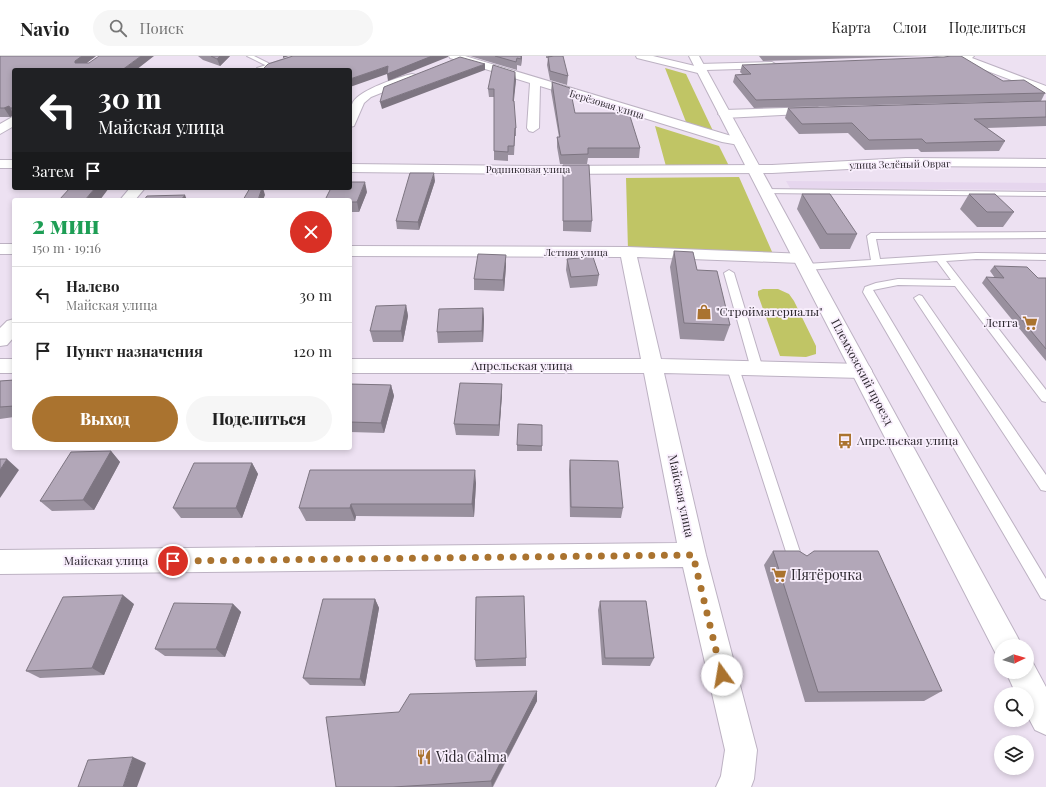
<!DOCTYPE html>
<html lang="ru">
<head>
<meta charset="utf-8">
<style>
	body { margin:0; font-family:"Playfair Display",serif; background:#f6f6f6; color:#222; height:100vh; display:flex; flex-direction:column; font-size:15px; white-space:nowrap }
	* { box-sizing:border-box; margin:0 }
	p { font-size:13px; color:#767676 }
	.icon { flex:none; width:22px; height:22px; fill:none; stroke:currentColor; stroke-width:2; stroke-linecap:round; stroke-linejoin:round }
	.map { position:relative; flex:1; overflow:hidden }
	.panel { position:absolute; left:12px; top:142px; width:340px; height:252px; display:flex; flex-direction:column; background:#fff; border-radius:4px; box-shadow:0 2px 6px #0003 }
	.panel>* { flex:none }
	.guide { position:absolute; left:12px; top:12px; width:340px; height:122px; border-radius:4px; box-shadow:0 2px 6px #0003; background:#202124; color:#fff; overflow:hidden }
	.needle { width:26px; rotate:85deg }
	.tools { position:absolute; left:994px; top:583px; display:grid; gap:8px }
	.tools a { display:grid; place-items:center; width:40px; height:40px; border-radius:50%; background:#fff; box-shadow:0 2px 6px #0003; font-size:20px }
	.pin { position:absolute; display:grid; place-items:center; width:34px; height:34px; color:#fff; margin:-17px; border:2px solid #fff; border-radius:50%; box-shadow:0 1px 4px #0007 }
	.me { position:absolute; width:44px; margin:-22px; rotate:347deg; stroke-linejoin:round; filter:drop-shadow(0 0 3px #0008) }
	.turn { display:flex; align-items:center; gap:14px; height:84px; padding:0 20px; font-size:18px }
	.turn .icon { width:52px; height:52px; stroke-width:2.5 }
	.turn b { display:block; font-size:28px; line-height:34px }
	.then { display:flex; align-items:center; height:38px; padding:0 20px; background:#0003; gap:8px; font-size:15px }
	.round { display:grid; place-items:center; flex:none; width:42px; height:42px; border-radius:21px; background:#f6f6f6 }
	.summary { display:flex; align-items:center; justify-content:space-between; height:68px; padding:0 20px }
	h1 { font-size:24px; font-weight:800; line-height:30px; color:#1e9e55 }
	.action { display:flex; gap:8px; margin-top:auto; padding:8px 20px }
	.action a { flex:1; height:46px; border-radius:24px; background:#aa732f; color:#fff; font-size:16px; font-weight:800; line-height:46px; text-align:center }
	.action a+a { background:#f6f6f6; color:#222 }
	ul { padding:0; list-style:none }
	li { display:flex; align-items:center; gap:12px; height:56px; padding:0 20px; border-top:1px solid #e0e0e0 }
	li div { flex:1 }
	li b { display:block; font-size:15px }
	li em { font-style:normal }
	header { display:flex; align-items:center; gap:24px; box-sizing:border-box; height:56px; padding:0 20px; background:#fff; border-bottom:1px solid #e0e0e0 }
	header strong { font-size:19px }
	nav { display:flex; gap:22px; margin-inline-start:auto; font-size:14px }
	.search { width:280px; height:36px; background:#f6f6f6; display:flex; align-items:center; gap:10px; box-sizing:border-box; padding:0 14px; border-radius:22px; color:#767676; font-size:15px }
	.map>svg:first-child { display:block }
	.built { fill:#e6d6ee }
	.green { fill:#c0c565 }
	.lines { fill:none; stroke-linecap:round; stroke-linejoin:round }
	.service-casing { stroke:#bdb2c3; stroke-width:2 }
	.minor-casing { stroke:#bdb2c3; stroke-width:2 }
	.secondary-casing { stroke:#bdb2c3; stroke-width:2 }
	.service { fill:#fff; fill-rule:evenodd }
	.minor { fill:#fff; fill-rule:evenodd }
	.secondary { fill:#fff; fill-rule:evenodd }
	.wall { fill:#99909e }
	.shaded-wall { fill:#7d7581 }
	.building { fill:#b2a7b8; stroke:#7d7581 }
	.route { stroke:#aa732f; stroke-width:7; stroke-dasharray:0 12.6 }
	.labels { text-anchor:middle; stroke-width:3.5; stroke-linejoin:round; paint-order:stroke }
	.far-street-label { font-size:10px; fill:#2e2930; stroke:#f9effd }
	.poi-label { font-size:12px; fill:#2e2930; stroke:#f9effd; text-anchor:start }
	.street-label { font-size:12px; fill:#2e2930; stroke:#f9effd }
	.near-poi-label { font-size:14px; fill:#2e2930; stroke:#f9effd; text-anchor:start }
</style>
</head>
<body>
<header>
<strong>Navio</strong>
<div class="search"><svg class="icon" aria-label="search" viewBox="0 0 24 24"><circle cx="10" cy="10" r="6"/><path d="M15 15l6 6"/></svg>Поиск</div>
<nav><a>Карта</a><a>Слои</a><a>Поделиться</a></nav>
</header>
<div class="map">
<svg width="1046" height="731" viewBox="0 0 1046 731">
	<rect width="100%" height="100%" fill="#ede1f2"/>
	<path class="built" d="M 786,125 L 1046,127 L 1046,134 L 790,132 Z"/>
	<path class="green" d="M 665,12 L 686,18 L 714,77 L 686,66 Z
		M 655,70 L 719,90 L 731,114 L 667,114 Z
		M 739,121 L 773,198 L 628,194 L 626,122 Z
		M 763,233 L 778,233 L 789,238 L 794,245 L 816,290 L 816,298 L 806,301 L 780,300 L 758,239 L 758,235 Z"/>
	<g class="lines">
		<g class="service-casing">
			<path id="service" d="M 247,0 L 254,0 L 274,10 L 269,11 Z
				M 762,133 L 1046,136 L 1046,140 L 765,137 L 762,137 Z
				M 1046,176 L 1046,182 L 876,183 L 880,203 L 976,197 L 1046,198 L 1046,204 L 976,203 L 946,205 L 1046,334 L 1046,346 L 1042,345 L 955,230 L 898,229 L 873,234 L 1046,523 L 1046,544 L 1041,542 L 863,236 L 865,231 L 876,227 L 898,223 L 951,224 L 937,205 L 806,214 L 801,211 L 806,208 L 871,204 L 867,180 L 871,177 Z
				M 729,214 L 734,217 L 763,313 L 761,316 L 753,316 L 751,313 L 724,217 Z
				M 919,239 L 922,240 L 1046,419 L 1046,435 L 1041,434 L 914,242 Z
				M 733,308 L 739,312 L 803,505 L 801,510 L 796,512 L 791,510 L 789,505 L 727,312 Z"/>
		</g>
		<g class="minor-casing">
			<path id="minor" d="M 294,0 L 309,0 L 308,2 L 271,14 L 256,14 L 257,12 Z
				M 449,0 L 465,0 L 728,79 L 744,82 L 745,85 L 739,89 L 722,86 L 540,30 L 539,72 L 533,76 L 529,75 L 527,72 L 530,27 L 450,2 Z
				M 636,0 L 653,0 L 695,10 L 699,8 L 772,6 L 777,9 L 772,12 L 706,14 L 706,17 L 702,18 L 637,2 Z
				M 943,0 L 974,0 L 972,2 L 1046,30 L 1046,37 L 958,4 L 935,7 L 930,4 L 931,2 Z
				M 412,18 L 416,19 L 417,21 L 416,23 L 371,41 L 364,47 L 354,70 L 350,71 C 350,62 349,54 353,46 C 360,34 398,21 412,18 Z
				M 817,51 L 821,53 L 823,55 L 821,57 L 724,62 L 718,58 L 724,54 Z
				M 14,60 L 14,70 L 0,78 L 0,68 Z
				M 906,102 L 1046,103 L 1046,111 L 906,110 L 772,117 L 535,118 L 350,116 L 350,108 L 535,110 L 772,109 Z
				M 0,104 L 14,104 L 14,112 L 0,112 Z
				M 130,132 L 145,132 L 135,144 L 120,144 Z
				M 0,188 L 14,188 L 14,198 L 0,198 Z
				M 350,190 L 628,191 L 807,198 L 809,202 L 807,206 L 801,207 L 637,201 L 661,303 L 862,308 L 869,310 L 872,315 L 869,320 L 862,322 L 664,317 L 706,499 L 757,694 L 754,723 L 751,731 L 716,731 L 721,720 L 725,694 L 683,511 L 0,518 L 0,494 L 677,487 L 644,317 L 350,317 L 350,303 L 641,303 L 621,201 L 350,200 Z
				M 14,263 L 14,281 L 7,289 L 0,290 L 0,272 L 7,265 Z
				M 0,303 L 14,303 L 14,317 L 0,317 Z"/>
		</g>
		<g class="secondary-casing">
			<path id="secondary" d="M 689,0 L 699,0 L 1017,580 L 1022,590 L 1001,590 L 1001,602 L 997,600 Z
				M 1027,603 L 1032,605 L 1046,631 L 1046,679 L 1035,674 L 1027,659 L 1027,638 L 1016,638 L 1006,616 L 1027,616 Z"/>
		</g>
		<use href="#service" class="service"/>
		<use href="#minor" class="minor"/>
		<use href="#secondary" class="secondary"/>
	</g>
	<path class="wall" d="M 0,0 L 96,0 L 86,7 L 136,14 L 14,14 L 14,59 L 10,61 L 0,61 Z
		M 198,0 L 230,0 L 220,10 L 203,4 Z
		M 470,0 L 522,0 L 521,10 L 517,9 L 517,14 Z
		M 546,0 L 552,0 L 568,20 L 567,29 L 550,24 L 547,9 L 548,2 L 546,2 Z
		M 759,0 L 922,0 L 763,5 Z
		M 742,9 L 1003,25 L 1045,37 L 1041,45 L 754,52 L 733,26 L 735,19 L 742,18 L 740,16 Z
		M 516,24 L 513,45 L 516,72 L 516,80 L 515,80 L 514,99 L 508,99 L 508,105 L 494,104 L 494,41 L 489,41 L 488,33 Z
		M 552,26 L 575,57 L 640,92 L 639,102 L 588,102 L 587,108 L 560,108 L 557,91 L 557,81 L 559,81 L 551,35 Z
		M 1046,45 L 1046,70 L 986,72 L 1005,85 L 999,95 L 921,96 L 918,93 L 865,94 L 848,77 L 799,78 L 785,62 L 788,52 Z
		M 563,109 L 592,165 L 591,176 L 563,175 Z
		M 435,125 L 419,174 L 397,173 L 396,165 Z
		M 367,136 L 359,156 L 350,156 L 350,144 Z
		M 802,138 L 857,178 L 850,193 L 820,193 L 797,153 Z
		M 969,138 L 1014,156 L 1003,171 L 977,171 L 960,153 Z
		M 674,195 L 697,214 L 730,269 L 724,285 L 680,283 L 670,211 Z
		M 567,203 L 599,219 L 597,230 L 570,232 L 566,214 Z
		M 506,210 L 504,235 L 474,234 L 474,223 Z
		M 994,210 L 1038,222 L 1046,222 L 1046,305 L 982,227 L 986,221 L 995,222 L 990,215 Z
		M 406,249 L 408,260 L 403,286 L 373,286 L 370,275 Z
		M 483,252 L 484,263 L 483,286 L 438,287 L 437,276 Z
		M 14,324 L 14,361 L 0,363 L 0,325 Z
		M 350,328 L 391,329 L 394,340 L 384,377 L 350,376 Z
		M 502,338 L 499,380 L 456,379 L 454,368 Z
		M 517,389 L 542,390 L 542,395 L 517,395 Z
		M 111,395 L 120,406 L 94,454 L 52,455 L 40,445 Z
		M 570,404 L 623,452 L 621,462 L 570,461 L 569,414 Z
		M 252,407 L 258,418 L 242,462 L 181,462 L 173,452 Z
		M 476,427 L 474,461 L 356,460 L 355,465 L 306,465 L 299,452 Z
		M 773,495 L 942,635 L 924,645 L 805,646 L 764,509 Z
		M 375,543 L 379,552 L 365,630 L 310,629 L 303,622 Z
		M 600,545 L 654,602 L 650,610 L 602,609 L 598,554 Z
		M 134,548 L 104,619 L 40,622 L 26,615 Z
		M 233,548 L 241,556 L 225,601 L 165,600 L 155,593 Z
		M 526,602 L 526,610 L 476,611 L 475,604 Z
		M 537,645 L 493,731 L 336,731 L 399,656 Z"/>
	<path class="shaded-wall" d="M 82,0 L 96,0 L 79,13 L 75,7 L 75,5 Z
		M 141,0 L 154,0 L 136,14 L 122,14 Z
		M 220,0 L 230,0 L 220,10 L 217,3 Z
		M 283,0 L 289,0 L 283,2 Z
		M 432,0 L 448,0 L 448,1 L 388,25 L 387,18 L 350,31 L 350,23 L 388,10 Z
		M 521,0 L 522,0 L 521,10 Z
		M 485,8 L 485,14 L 382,53 L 380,46 Z
		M 515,16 L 516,24 L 513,54 L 513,45 Z
		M 9,50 L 14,59 L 10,61 L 4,52 Z
		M 434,117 L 435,125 L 419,174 L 418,166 Z
		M 365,126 L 367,136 L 359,156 L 357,146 Z
		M 95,132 L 109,132 L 100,144 L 85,144 Z
		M 262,132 L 263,132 L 265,139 L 263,144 L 258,144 Z
		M 185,139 L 187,144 L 181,144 Z
		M 506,199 L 506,210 L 504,235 L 503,224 Z
		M 406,249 L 408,260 L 403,286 L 401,275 Z
		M 483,252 L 484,263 L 483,286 L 482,275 Z
		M 502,328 L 502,338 L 499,380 L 499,369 Z
		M 391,329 L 394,340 L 384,377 L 381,367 Z
		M 111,395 L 120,406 L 94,454 L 83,444 Z
		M 7,403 L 19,414 L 0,442 L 0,414 Z
		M 252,407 L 258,418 L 242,462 L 236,452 Z
		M 475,414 L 476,427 L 474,461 L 472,448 Z
		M 351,448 L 356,460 L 355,465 L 350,452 Z
		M 123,539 L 134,548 L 104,619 L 92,612 Z
		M 375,543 L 379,552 L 365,630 L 360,623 Z
		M 233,548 L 241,556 L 225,601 L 216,593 Z
		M 537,635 L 537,645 L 492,731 L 491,725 Z
		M 133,701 L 146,707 L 137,731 L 123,731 Z"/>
	<path class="building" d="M 0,0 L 82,0 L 75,5 L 75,7 L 89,7 L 99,0 L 141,0 L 122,14 L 14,14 L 14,52 L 10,52 L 9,50 L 4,52 L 0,52 Z
		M 211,0 L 220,0 L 217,3 Z
		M 293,0 L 432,0 L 387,18 L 388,10 L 350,23 L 350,14 L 262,14 L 268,8 Z
		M 495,0 L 521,0 L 521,3 L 517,2 L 516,6 Z
		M 554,0 L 563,0 L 568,20 L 550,15 L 548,1 Z
		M 951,0 L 961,0 L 1003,25 L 1024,24 L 1045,37 L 756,44 L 735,19 L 751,18 L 742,9 L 944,1 Z
		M 460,1 L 485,8 L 380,46 L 384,31 Z
		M 493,9 L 515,16 L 513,45 L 514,45 L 516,72 L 515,72 L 514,90 L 508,90 L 508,96 L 494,95 L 494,33 L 488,33 Z
		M 552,26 L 570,32 L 575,57 L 629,57 L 640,92 L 588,92 L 588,98 L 561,99 L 557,81 L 560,81 Z
		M 1046,45 L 1046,61 L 974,63 L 1005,85 L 926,87 L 922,83 L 869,84 L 852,67 L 802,68 L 788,52 Z
		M 563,109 L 589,109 L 592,165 L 563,165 Z
		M 410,117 L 434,117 L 418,166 L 396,165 Z
		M 350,126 L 365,126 L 357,146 L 350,146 L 350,144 L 325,144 L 331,132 L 350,132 Z
		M 70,132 L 95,132 L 85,144 L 59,144 Z
		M 250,132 L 262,132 L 258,144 L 243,144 Z
		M 802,138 L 830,138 L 857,178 L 827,178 Z
		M 969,138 L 995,138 L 1014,156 L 987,156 Z
		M 185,139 L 181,144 L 144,144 L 147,140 Z
		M 674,195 L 693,196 L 697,214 L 717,215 L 730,269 L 684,267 Z
		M 478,198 L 506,199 L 503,224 L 474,223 Z
		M 593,201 L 599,219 L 571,221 L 567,203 Z
		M 994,210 L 1027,211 L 1038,222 L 1046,222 L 1046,293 L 986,221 L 1004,222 Z
		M 406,249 L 401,275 L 370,275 L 376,250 Z
		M 483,252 L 482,275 L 437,276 L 439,253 Z
		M 14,324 L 14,350 L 0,351 L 0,325 Z
		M 460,327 L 502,328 L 499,369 L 454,368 Z
		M 350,328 L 391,329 L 381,367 L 350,366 Z
		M 518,368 L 542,369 L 542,390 L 517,389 Z
		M 111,395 L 83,444 L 40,445 L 71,396 Z
		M 0,403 L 7,403 L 0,414 Z
		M 570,404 L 618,405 L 623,452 L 571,451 Z
		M 194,407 L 252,407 L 236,452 L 173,452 Z
		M 310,414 L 475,414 L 472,448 L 351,448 L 350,452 L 299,452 Z
		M 773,495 L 799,495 L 807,500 L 814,495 L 878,495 L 942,635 L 818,636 Z
		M 123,539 L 92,612 L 26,615 L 63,541 Z
		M 524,540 L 526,602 L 475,604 L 476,541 Z
		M 323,543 L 375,543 L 360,623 L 303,622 Z
		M 600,545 L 646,545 L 654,602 L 605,602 Z
		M 174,547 L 233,548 L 216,593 L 155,593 Z
		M 537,635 L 491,725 L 393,731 L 336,731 L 326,661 L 399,656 L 410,638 Z
		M 133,701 L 123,731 L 78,731 L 88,704 Z"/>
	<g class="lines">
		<path class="route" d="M 173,505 L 693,499 L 722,619"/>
	</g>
	<defs>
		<g id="shop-bare" transform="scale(1.2)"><path d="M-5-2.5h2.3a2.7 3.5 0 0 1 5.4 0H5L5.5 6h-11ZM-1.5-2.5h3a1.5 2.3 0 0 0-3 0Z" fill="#aa732f" stroke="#f9effd" stroke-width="2.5" paint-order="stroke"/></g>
		<g id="supermarket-bare" transform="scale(1.2)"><path d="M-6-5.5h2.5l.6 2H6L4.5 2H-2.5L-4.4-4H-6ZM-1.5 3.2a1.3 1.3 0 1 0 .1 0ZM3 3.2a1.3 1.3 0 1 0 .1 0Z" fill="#aa732f" stroke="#f9effd" stroke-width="2.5" paint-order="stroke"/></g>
		<g id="bus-bare" transform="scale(1.2)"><path d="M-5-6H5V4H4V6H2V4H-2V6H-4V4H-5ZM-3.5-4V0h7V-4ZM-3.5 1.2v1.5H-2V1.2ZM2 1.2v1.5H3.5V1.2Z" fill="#aa732f" stroke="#f9effd" stroke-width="2.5" paint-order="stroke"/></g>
		<g id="restaurant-bare" transform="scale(1.2)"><path d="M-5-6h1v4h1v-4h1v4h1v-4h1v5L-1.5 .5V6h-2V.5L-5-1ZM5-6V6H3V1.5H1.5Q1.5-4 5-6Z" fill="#aa732f" stroke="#f9effd" stroke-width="2.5" paint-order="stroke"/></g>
	</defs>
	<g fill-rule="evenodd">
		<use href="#shop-bare" x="704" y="256"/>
		<use href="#supermarket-bare" x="1030" y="267"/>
		<use href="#bus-bare" x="845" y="385"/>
		<use href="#supermarket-bare" x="779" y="519"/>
		<use href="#restaurant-bare" x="424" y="701"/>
	</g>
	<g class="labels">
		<g class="far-street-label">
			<text transform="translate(607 48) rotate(17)" y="4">Берёзовая улица</text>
			<text transform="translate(900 108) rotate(-1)" y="4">улица Зелёный Овраг</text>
			<text x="528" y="117">Родниковая улица</text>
			<text x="576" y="200">Летняя улица</text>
		</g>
		<g class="poi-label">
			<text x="716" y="260">"Стройматериалы"</text>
			<text x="1018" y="271" text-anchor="end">Лента</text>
			<text x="857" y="389">Апрельская улица</text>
		</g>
		<g class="street-label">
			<text x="522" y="314">Апрельская улица</text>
			<text transform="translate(862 316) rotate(62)" y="4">Племхозский проезд</text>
			<text transform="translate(681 440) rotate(78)" y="4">Майская улица</text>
			<text x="106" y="509">Майская улица</text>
		</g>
		<g class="near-poi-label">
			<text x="791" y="524">Пятёрочка</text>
			<text x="436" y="706">Vida Calma</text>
		</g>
	</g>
</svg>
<div class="tools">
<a><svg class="needle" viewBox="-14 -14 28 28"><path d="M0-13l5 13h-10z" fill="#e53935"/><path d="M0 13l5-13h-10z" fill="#767676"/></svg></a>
<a><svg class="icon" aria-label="search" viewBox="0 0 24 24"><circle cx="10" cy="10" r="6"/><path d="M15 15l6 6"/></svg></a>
<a><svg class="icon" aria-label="layers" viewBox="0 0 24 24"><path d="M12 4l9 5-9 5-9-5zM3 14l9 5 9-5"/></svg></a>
</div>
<div class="pin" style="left:173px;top:505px;background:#d93025"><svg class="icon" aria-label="arrive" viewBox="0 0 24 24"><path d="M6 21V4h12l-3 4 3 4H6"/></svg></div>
<svg class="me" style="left:722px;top:619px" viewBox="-20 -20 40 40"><circle r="19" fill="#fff"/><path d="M0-13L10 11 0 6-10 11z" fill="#aa732f"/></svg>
<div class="guide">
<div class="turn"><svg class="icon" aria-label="left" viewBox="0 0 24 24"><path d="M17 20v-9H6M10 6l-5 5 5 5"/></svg><div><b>30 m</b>Майская улица</div></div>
<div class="then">Затем<svg class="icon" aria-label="arrive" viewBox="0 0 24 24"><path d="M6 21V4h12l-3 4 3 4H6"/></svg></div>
</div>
<section class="panel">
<div class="summary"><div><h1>2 мин</h1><p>150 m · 19:16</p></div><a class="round" style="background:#d93025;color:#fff"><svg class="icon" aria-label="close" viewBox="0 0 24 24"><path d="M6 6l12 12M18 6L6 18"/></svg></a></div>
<ul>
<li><svg class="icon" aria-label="left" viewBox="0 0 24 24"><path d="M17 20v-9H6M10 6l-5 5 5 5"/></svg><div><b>Налево</b><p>Майская улица</p></div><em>30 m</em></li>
<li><svg class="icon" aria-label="arrive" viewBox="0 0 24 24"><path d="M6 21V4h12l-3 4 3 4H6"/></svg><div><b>Пункт назначения</b></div><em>120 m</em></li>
</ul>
<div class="action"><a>Выход</a><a>Поделиться</a></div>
</section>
</div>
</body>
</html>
